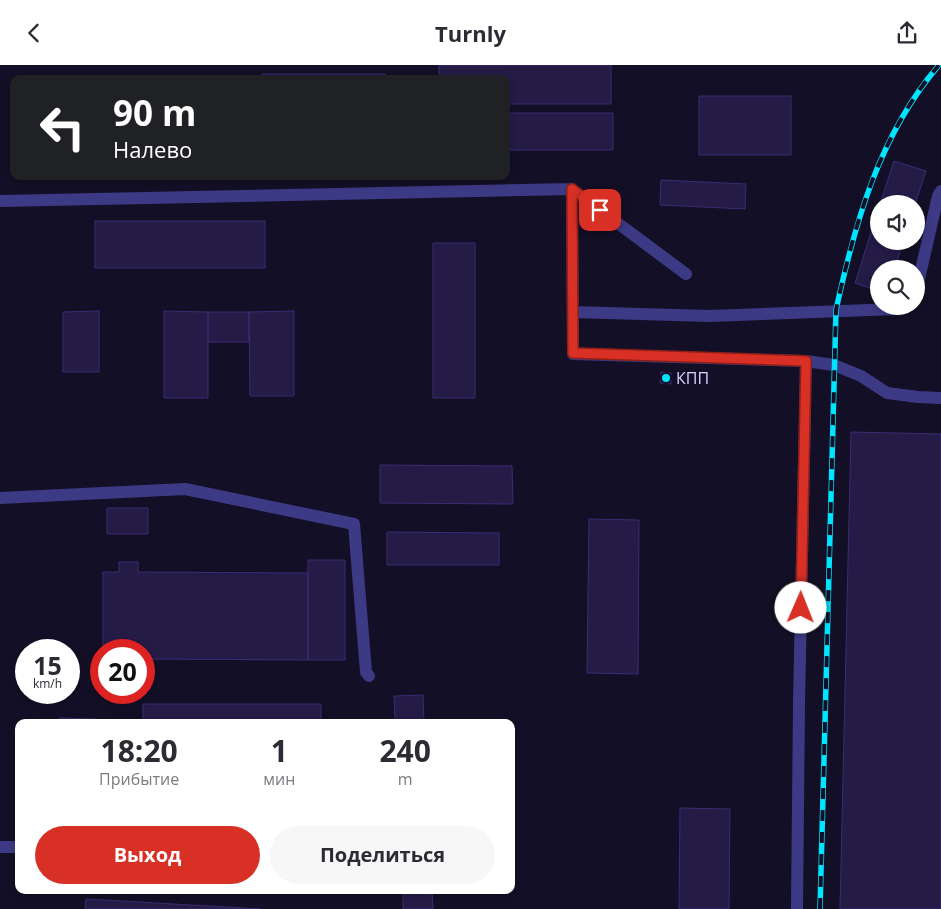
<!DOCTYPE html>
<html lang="ru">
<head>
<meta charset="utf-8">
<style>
	body { margin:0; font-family:"Open Sans",sans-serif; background:#f7f7f7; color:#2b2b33; height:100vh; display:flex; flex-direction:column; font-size:19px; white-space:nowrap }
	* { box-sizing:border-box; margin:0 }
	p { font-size:16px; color:#7c7c81 }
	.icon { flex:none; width:28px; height:28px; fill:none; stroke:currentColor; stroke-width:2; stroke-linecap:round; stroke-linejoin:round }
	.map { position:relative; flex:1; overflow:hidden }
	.drawer { position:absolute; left:15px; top:654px; width:500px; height:175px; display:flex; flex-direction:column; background:#fff; border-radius:10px; box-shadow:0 2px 8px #0003 }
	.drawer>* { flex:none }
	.top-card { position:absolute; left:10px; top:10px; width:500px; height:105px; border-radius:10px; box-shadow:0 2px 8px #0003; background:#202124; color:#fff; overflow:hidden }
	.fabs { position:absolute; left:870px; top:130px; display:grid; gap:10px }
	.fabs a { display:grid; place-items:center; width:55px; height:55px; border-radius:50%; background:#fff; box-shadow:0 2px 8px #0003; font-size:25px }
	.speed { position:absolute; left:15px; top:574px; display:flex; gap:10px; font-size:25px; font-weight:700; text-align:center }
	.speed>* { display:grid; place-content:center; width:65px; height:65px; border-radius:50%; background:#fff; box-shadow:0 2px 8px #0003; line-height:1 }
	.speed small { font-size:12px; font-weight:400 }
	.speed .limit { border:8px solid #d22; background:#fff; color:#111 }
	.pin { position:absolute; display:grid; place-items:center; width:42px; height:42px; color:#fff; margin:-21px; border-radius:10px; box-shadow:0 2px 8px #0006 }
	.me { position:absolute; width:55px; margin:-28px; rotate:1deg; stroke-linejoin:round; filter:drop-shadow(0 0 4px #0008) }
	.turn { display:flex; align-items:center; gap:18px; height:105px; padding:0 20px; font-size:22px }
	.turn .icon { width:65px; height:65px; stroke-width:2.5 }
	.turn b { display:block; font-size:35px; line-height:42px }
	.eta { display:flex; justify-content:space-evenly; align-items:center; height:85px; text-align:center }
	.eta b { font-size:30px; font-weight:700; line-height:35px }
	.primary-button { display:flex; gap:10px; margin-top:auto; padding:10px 20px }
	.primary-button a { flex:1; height:58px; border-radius:30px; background:#d93025; color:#fff; font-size:20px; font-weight:700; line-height:58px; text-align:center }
	.primary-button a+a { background:#f7f7f7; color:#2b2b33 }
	header { display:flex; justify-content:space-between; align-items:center; height:65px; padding:0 20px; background:#fff; font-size:22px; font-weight:700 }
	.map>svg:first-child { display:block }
	.building { fill:#241b47; stroke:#3b2d73 }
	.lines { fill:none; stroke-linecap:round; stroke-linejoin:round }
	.minor { stroke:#3d3a85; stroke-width:12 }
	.rail-casing { stroke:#00e5ff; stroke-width:5.5 }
	.rail { stroke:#130f26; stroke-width:4; stroke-dasharray:11; stroke-linecap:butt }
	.route-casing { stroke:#8d1f18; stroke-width:12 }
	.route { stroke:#d93025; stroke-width:9 }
	.poi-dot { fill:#00e5ff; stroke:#130f26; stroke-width:2 }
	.labels { text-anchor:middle; stroke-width:4; stroke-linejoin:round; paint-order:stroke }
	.poi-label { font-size:16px; fill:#d9d4ff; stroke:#130f26; text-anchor:start }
</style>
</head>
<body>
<header><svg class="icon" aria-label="back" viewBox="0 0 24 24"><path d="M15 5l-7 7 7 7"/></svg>Turnly<svg class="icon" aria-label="share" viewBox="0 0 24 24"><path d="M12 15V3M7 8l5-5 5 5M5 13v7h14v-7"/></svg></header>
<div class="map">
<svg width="941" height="844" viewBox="0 0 941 844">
	<rect width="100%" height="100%" fill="#130f26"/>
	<path class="building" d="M 439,0 L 611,0 L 611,39 L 506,39 L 506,14 L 439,14 Z
		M 262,9 L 385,9 L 385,14 L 262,14 Z
		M 699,31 L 791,31 L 791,90 L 699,90 Z
		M 506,48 L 613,48 L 613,85 L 506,85 Z
		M 894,96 L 926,106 L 915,139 L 880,139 Z
		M 661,115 L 746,119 L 745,144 L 660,140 Z
		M 879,142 L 879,176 L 903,176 L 895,204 L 879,204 L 879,226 L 855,218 Z
		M 95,156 L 265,156 L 265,203 L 95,203 Z
		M 433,178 L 475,178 L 475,333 L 433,333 Z
		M 99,246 L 99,307 L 63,307 L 63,247 Z
		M 164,246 L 208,247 L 208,333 L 164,333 Z
		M 294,246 L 294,331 L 250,331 L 249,247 Z
		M 208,247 L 249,247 L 249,277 L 208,277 Z
		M 661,307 L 671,308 L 671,319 L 660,318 Z
		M 851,367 L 941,369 L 941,844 L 840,844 Z
		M 380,400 L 512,401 L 513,439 L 380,438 Z
		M 107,443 L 148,443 L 148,469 L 107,469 Z
		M 589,454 L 639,455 L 638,609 L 587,608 Z
		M 387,467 L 499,468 L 499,500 L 387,500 Z
		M 308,495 L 345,495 L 345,595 L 308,595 Z
		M 119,497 L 138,497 L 138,507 L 308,508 L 308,595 L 144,594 L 144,585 L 103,585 L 103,507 L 119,507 Z
		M 423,630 L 424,658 L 395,658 L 394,631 Z
		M 143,639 L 321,639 L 321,658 L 143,658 Z
		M 59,653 L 96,654 L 96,658 L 59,658 Z
		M 680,743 L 730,744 L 729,844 L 679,844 Z
		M 403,825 L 432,825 L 433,844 L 403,844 Z
		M 86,834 L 260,844 L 85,844 Z"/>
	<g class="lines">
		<path class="minor" d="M 572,124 L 686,209
			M 0,136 L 572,124 L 573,289 L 806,296 L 799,638 L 797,844
			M 916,227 L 938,131 L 941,126
			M 573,247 L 709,251 L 897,244 L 904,241
			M 806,296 L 834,300 L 861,311 L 887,328 L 918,332 L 941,333
			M 0,433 L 185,424 L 354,459 L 366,607 L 369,611
			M 0,782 L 19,782"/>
		<g class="rail-casing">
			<path id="rail" d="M 820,844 L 836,245 C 855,158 879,70 939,0"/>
		</g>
		<use href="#rail" class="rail"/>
	</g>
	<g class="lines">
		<g class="route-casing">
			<path id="route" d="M 600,145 L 572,124 L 573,288 L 806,296 L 801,543"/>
		</g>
		<use href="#route" class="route"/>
	</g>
	<circle class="poi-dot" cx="666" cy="313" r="5"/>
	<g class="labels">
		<g class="poi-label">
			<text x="676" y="319">КПП</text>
		</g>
	</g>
</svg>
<div class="fabs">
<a><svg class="icon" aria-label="sound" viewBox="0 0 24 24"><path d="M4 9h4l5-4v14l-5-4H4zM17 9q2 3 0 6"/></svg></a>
<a><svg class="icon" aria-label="search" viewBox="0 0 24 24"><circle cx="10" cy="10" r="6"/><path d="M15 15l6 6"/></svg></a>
</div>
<div class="speed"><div>15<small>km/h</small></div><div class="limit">20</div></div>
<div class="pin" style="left:600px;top:145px;background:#d93025"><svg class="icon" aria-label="arrive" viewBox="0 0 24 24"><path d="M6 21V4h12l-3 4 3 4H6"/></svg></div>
<svg class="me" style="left:801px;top:543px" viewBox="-20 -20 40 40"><circle r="19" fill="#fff"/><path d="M0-13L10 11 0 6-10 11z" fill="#d93025"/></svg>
<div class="top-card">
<div class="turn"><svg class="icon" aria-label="left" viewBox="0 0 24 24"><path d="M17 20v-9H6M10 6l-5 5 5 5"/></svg><div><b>90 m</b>Налево</div></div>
</div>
<section class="drawer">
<div class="eta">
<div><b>18:20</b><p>Прибытие</p></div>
<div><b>1</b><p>мин</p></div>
<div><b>240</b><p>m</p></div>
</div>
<div class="primary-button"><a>Выход</a><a>Поделиться</a></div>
</section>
</div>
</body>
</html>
